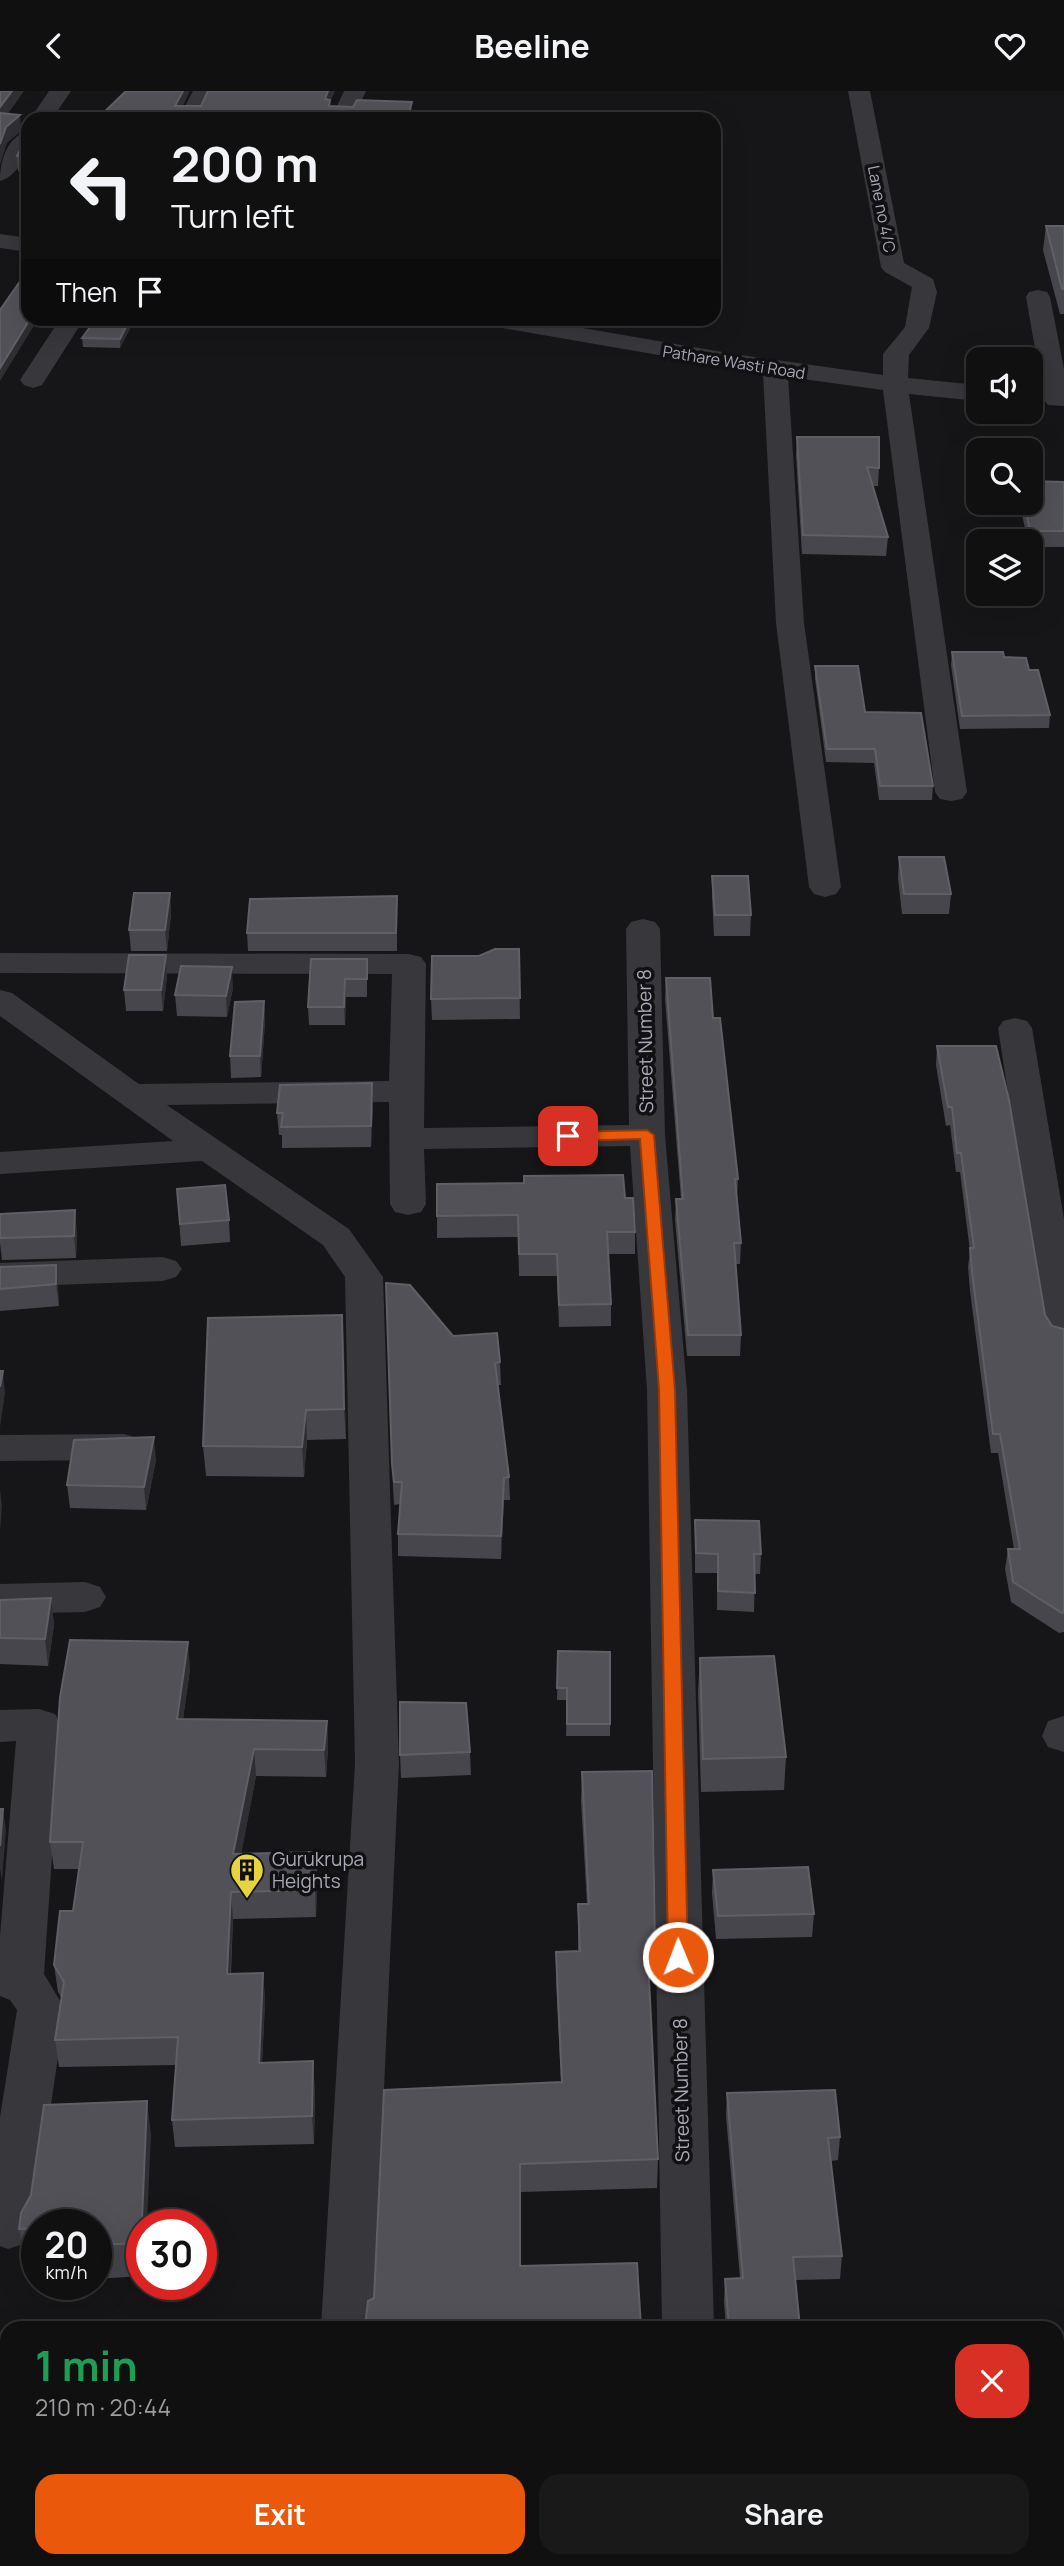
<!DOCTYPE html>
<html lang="en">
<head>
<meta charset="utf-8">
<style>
	body { margin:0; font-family:Manrope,sans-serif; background:#19191a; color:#f1f3f6; height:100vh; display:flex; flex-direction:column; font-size:26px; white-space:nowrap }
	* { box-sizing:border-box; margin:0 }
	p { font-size:23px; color:#9c9d9f }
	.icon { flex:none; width:38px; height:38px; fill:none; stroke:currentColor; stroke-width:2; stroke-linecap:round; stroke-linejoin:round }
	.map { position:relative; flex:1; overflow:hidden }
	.drawer { position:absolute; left:0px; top:2230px; width:1064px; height:247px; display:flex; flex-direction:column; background:#101011; border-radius:21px 21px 0 0; box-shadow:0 7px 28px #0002,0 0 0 2px #303031 }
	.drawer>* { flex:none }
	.guide { position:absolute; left:21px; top:21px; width:700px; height:214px; border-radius:21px; box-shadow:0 7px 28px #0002,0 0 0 2px #303031; background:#101011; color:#f1f3f6; overflow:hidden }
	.buttons { position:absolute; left:966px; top:256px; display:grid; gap:14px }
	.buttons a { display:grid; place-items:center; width:77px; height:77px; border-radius:14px; background:#101011; box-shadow:0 7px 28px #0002,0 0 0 2px #303031; font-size:35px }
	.speed { position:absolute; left:21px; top:2118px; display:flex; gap:14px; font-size:35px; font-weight:700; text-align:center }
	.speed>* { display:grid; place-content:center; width:91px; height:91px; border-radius:50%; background:#101011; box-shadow:0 7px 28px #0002,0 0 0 2px #303031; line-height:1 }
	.speed small { font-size:18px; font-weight:400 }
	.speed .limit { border:10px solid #d22; background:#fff; color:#111 }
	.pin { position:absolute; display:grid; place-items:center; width:60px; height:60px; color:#fff; margin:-30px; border-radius:14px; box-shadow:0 4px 10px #0006 }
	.me { position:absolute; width:77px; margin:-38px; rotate:359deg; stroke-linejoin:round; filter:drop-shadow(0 0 5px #0008) }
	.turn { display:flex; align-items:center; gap:24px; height:147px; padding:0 35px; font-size:32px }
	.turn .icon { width:91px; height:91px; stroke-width:2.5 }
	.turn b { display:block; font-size:49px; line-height:60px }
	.then { display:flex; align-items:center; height:66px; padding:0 35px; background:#0003; gap:14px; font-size:26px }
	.round { display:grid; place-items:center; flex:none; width:74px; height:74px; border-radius:21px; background:#19191a }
	.summary { display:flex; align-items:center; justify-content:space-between; height:119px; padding:0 35px }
	h1 { font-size:42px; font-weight:700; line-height:52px; color:#1e9e55 }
	.button { display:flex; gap:14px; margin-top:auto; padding:14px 35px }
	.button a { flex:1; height:80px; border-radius:21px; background:#ea580c; color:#fff; font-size:28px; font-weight:700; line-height:80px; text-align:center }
	.button a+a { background:#19191a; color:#f1f3f6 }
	header { display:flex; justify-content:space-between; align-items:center; height:91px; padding:0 35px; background:#101011; font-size:32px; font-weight:700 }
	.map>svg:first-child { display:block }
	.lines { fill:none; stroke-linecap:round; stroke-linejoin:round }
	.minor { fill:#37373c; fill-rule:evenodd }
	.wall { fill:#47464c }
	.shaded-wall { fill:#2f2e32 }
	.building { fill:#525157; stroke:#5f5f66; stroke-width:2 }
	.route { fill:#ea580c; stroke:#983908; stroke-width:2 }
	.labels { text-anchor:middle; stroke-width:7; stroke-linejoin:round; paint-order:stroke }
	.far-street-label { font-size:16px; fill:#a8a9b6; stroke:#111012 }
	.street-label { font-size:19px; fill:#a8a9b6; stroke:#111012 }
	.poi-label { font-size:19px; fill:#a8a9b6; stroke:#111012; text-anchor:start }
</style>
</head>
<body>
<header><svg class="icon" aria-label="back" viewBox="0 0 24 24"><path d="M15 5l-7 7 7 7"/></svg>Beeline<svg class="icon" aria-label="heart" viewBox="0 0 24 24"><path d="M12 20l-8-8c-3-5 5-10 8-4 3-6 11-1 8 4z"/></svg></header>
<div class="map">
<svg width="1064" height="2475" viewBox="0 0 1064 2475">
	<rect width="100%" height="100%" fill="#161517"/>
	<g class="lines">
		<path class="minor" d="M 49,0 L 71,0 L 52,28 L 30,28 Z
			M 193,0 L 215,0 L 200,28 L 178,28 Z
			M 344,0 L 366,0 L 353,28 L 331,28 Z
			M 848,0 L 870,0 L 904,172 L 933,188 L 937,201 L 929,237 L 909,264 L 908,287 L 978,294 L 978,310 L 909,303 L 967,701 L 962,708 L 951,710 L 940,708 L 935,701 L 883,299 L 788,286 L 804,532 L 841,796 L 836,803 L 825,806 L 814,803 L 809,796 L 776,532 L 763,282 L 491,235 L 482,233 L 479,228 L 530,228 L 734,263 L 883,284 L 883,263 L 905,236 L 912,196 L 885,181 L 881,176 Z
			M 28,40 C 28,59 21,84 0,90 C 0,71 6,46 28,40 Z
			M 0,143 L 28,147 L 28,161 L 0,157 Z
			M 1038,199 L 1047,201 L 1050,206 L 1064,278 L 1064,315 L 1048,314 L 1044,309 L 1026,206 L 1029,201 Z
			M 60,228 L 84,228 L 42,294 L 33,297 L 24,294 L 20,289 Z
			M 643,828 L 655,831 L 660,838 L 665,1044 L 687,1299 L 714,2236 L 662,2236 L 647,1299 L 630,1055 L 424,1058 L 426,1113 L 421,1121 L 408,1124 L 395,1121 L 390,1113 L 389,1011 L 167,1014 L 349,1138 L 383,1186 L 399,1672 L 373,2236 L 321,2236 L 355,1672 L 345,1186 L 323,1154 L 202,1070 L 0,1083 L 0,1061 L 173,1050 L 0,925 L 0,899 L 12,902 L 139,993 L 389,990 L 392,883 L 0,882 L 0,862 L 409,863 L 421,866 L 426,873 L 424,1037 L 629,1034 L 626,838 L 631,831 Z
			M 1015,927 L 1027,930 L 1032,937 L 1064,1128 L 1064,1255 L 1050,1252 L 1045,1243 L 998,937 L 1003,930 Z
			M 163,1166 L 176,1170 L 182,1178 L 176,1186 L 163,1190 L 0,1196 L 0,1172 Z
			M 124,1343 L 138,1347 L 144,1356 L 138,1365 L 124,1369 L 0,1370 L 0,1344 Z
			M 85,1491 L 100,1496 L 106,1506 L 100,1516 L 85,1521 L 0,1523 L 0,1493 Z
			M 39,1618 L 55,1623 L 61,1634 L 44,1883 L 65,1918 L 33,2137 L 26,2152 L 8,2158 L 0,2155 L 0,2026 L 17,1919 L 10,1909 L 0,1905 L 0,1845 L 16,1650 L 0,1651 L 0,1619 Z
			M 1064,1625 L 1064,1661 L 1048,1656 L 1042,1645 L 1048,1630 Z
			M 306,2469 L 362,2469 L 361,2475 L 305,2475 Z
			M 671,2469 L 727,2469 L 728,2475 L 672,2475 Z"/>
	</g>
	<path class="wall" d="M 28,34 L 28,81 L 18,80 L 17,65 L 26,48 Z
		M 1046,135 L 1064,135 L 1064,223 L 1060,223 L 1043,159 Z
		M 135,228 L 120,257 L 83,256 L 82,247 Z
		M 797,346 L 879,377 L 878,395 L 872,395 L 888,446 L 886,465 L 802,463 L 796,364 Z
		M 1064,391 L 1064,456 L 1031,456 L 1031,450 L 1028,450 L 1019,411 L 1031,411 Z
		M 952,561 L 1004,566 L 1029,579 L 1050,624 L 1049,637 L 960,638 L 951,574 Z
		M 815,575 L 865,621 L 933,695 L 932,709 L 879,709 L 874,672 L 826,671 L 815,588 Z
		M 899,766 L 951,803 L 949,823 L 902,823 L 898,787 Z
		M 712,785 L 751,824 L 750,845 L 714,845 L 712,806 Z
		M 170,802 L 171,823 L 167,860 L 131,860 L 129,839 Z
		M 397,823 L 397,860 L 248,860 L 247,842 Z
		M 519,858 L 520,928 L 432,929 L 431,908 L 479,865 Z
		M 166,864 L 167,885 L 163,920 L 126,920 L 124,899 Z
		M 367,868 L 367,906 L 346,906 L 345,934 L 309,934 L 308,916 Z
		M 666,887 L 713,927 L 738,1088 L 737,1105 L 741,1152 L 740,1173 L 736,1173 L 741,1244 L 740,1265 L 687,1265 L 675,1129 L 676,1108 L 681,1108 L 665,908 Z
		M 233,897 L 227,926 L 177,925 L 175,904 Z
		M 264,910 L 265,931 L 261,986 L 231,987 L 230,965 Z
		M 937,955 L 1045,1224 L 1052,1235 L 1064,1238 L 1064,1541 L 1059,1542 L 1011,1511 L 1005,1478 L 1008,1458 L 1014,1458 L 998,1362 L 991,1362 L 970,1200 L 968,1176 L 970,1160 L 960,1081 L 956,1081 L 950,1034 L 946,1035 L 936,974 Z
		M 373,1014 L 371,1056 L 282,1057 L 282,1044 L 279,1044 L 277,1022 Z
		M 177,1098 L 229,1129 L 230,1151 L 181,1155 Z
		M 625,1107 L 635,1141 L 635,1163 L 608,1163 L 611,1213 L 611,1235 L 559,1236 L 557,1185 L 519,1185 L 518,1146 L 437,1147 L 437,1125 Z
		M 0,1123 L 77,1141 L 76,1167 L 2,1169 L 0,1152 Z
		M 56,1174 L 59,1215 L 0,1220 L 0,1176 Z
		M 386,1192 L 453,1245 L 500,1271 L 501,1294 L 498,1294 L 509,1386 L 510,1409 L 504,1409 L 501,1468 L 398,1465 L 398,1443 L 400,1413 L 394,1414 L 393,1396 Z
		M 342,1224 L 346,1348 L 307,1349 L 304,1386 L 206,1385 L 203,1355 Z
		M 156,1369 L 146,1419 L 70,1417 L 67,1394 Z
		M 695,1429 L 761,1463 L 760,1483 L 755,1483 L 754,1521 L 717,1519 L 717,1482 L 695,1482 Z
		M 51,1507 L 54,1534 L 48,1575 L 0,1573 L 0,1509 Z
		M 558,1560 L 610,1561 L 610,1645 L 566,1645 L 567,1609 L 557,1609 Z
		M 700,1567 L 786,1666 L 784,1699 L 701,1701 L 698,1600 Z
		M 190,1578 L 183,1628 L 327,1630 L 328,1657 L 326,1686 L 256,1685 L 241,1763 L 316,1761 L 317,1788 L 316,1826 L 233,1828 L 231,1883 L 263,1882 L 265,1910 L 262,1972 L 315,1998 L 314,2053 L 175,2056 L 172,2029 L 176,1974 L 59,1976 L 55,1949 L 62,1908 L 58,1901 L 54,1874 L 73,1820 L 79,1778 L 54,1778 L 50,1751 Z
		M 470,1661 L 471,1684 L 401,1687 L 400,1664 Z
		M 582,1681 L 655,1848 L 654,1877 L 649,1877 L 658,2068 L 657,2097 L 520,2101 L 520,2175 L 374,2207 L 561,1991 L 556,1890 L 556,1861 L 578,1860 L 578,1813 L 587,1813 L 581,1710 Z
		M 713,1779 L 814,1823 L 812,1846 L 716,1848 L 712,1802 Z
		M 727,2002 L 840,2046 L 838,2069 L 831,2070 L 842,2165 L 840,2188 L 795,2189 L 800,2236 L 726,2236 L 724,2211 L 725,2188 L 740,2187 L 726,2025 Z
		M 151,2043 L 142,2133 L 142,2185 L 96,2188 L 96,2133 L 37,2133 L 37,2170 L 25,2171 L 19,2138 Z"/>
	<path class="shaded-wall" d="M 12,0 L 24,0 L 0,34 L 0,16 Z
		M 183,0 L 190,0 L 177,28 L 175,15 Z
		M 328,0 L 335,0 L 330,12 L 330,23 L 325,8 Z
		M 412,11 L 412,28 L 407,28 Z
		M 20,24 L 21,40 L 7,52 L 0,74 L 0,53 L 6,36 Z
		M 30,228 L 38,228 L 0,290 L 0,277 Z
		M 130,228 L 135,228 L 120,257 L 120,248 Z
		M 170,802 L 171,823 L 167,860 L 165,839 Z
		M 166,864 L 167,885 L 163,920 L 161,899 Z
		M 232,876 L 233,897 L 227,926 L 226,905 Z
		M 345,888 L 346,906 L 345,934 L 344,916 Z
		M 264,910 L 265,931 L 261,986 L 260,965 Z
		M 372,992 L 373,1014 L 371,1056 L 371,1035 Z
		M 75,1119 L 77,1141 L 76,1167 L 74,1145 Z
		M 56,1174 L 58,1196 L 59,1215 L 56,1193 Z
		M 342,1224 L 344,1253 L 346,1348 L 344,1318 Z
		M 3,1280 L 5,1302 L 0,1336 L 0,1296 Z
		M 306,1319 L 307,1349 L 304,1386 L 302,1356 Z
		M 154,1346 L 156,1369 L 146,1419 L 144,1396 Z
		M 504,1387 L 504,1409 L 501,1468 L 501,1445 Z
		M 0,1398 L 2,1415 L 0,1441 Z
		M 51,1507 L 54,1534 L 48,1575 L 45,1548 Z
		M 188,1551 L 190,1578 L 179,1656 L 177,1628 Z
		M 327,1630 L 328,1657 L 326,1686 L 324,1659 Z
		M 254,1658 L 256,1685 L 236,1790 L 233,1763 Z
		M 3,1718 L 6,1739 L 2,1790 L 0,1778 L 0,1755 Z
		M 316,1761 L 317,1788 L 316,1826 L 315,1799 Z
		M 231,1801 L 233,1828 L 229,1910 L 227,1883 Z
		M 263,1882 L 265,1910 L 261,1999 L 259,1972 Z
		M 313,1970 L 315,1998 L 314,2053 L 312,2025 Z
		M 147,2010 L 151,2043 L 147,2133 L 142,2133 Z"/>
	<path class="building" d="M 0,0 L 12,0 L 0,16 Z
		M 126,0 L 183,0 L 175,15 L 201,15 L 208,0 L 328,0 L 325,8 L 330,9 L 329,15 L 353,16 L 357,9 L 412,11 L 407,28 L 97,28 Z
		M 0,22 L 20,24 L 6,36 L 0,53 Z
		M 29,26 L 46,28 L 29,28 Z
		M 28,34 L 28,66 L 17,65 L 26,48 Z
		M 1046,135 L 1064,135 L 1064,198 L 1062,198 Z
		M 28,179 L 28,228 L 30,228 L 0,277 L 0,219 Z
		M 96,228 L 130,228 L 120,248 L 82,247 Z
		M 797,346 L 879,346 L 879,377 L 867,376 L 888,446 L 803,444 Z
		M 1031,390 L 1064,391 L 1064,440 L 1030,440 L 1024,411 L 1031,411 Z
		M 952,561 L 1003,561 L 1004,566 L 1026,567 L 1029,579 L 1038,579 L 1050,624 L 962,625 Z
		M 815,575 L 858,575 L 865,621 L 921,622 L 933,695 L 880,695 L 875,658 L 827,658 Z
		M 899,766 L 944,766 L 951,803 L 904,803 Z
		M 712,785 L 748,785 L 751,824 L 715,824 Z
		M 134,802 L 170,802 L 165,839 L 129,839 Z
		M 397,805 L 396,842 L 247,842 L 250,808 Z
		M 495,858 L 519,858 L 520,907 L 431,908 L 432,865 L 479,865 Z
		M 129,864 L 166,864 L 161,899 L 124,899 Z
		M 311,868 L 367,868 L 367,888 L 345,888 L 344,916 L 308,916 Z
		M 181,875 L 232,876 L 226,905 L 175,904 Z
		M 666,887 L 710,887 L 713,927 L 720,927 L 738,1088 L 735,1088 L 741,1152 L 734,1152 L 741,1244 L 688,1244 L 676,1108 L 683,1108 Z
		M 264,910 L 260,965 L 230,965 L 235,911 Z
		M 937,955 L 996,955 L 1009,1009 L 1045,1224 L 1052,1235 L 1064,1238 L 1064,1521 L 1062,1522 L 1013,1491 L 1008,1458 L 1020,1458 L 1000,1343 L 993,1343 L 972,1181 L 970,1157 L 974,1157 L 961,1062 L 957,1062 L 952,1016 L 948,1016 Z
		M 372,992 L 371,1035 L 281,1036 L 283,1022 L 277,1022 L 280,994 Z
		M 623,1084 L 625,1107 L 633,1107 L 635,1141 L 607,1141 L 611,1213 L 559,1214 L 557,1163 L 519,1163 L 518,1124 L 437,1125 L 437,1093 L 524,1092 L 524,1085 Z
		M 225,1094 L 229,1129 L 180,1133 L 177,1098 Z
		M 75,1119 L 74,1145 L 0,1147 L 0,1123 Z
		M 56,1174 L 56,1193 L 0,1198 L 0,1176 Z
		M 386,1192 L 410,1194 L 453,1245 L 497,1242 L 500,1271 L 495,1272 L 509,1386 L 504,1387 L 501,1445 L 398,1443 L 402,1391 L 394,1391 L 392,1373 Z
		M 342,1224 L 344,1318 L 306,1319 L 302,1356 L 203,1355 L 208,1227 Z
		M 0,1280 L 3,1280 L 0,1296 Z
		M 154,1346 L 144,1396 L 67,1394 L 74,1349 Z
		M 695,1429 L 759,1430 L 761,1463 L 754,1463 L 755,1502 L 718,1500 L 718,1463 L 696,1462 Z
		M 51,1507 L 45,1548 L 0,1547 L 0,1509 Z
		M 70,1549 L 188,1551 L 177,1628 L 327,1630 L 324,1659 L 254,1658 L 233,1763 L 316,1761 L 315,1799 L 231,1801 L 227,1883 L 263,1882 L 259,1972 L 313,1970 L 312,2025 L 172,2029 L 178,1946 L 55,1949 L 64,1891 L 54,1874 L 60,1820 L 73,1820 L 83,1751 L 50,1751 L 60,1606 Z
		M 558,1560 L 610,1561 L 610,1633 L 567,1633 L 567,1597 L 557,1597 Z
		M 774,1565 L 786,1666 L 703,1668 L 700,1567 Z
		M 400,1611 L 466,1612 L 470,1661 L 400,1664 Z
		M 652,1680 L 655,1848 L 647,1848 L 658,2068 L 520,2073 L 520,2175 L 637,2172 L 641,2236 L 365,2236 L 368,2210 L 374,2207 L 384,1999 L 562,1991 L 556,1861 L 580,1860 L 578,1813 L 589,1813 L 582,1681 Z
		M 0,1718 L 3,1718 L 0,1755 Z
		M 808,1776 L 814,1823 L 718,1825 L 713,1779 Z
		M 835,1999 L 840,2046 L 828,2047 L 842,2165 L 793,2166 L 800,2236 L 729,2236 L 725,2188 L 743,2187 L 727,2002 Z
		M 147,2010 L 141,2152 L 96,2154 L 96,2133 L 37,2133 L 37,2137 L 19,2138 L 21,2122 L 31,2104 L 44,2014 Z
		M 351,2469 L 635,2469 L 635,2475 L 351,2475 Z
		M 900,2469 L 1017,2469 L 1017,2475 L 900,2475 Z"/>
	<path class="route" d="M 647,1039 L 654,1044 L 675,1299 L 688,1866 L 685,1872 L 678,1874 L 671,1872 L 668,1866 L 659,1299 L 640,1048 L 568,1050 L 561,1045 L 568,1041 Z"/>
	<defs>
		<g id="building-pin" transform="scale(1.75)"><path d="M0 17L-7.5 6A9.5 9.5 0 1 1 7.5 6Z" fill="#e6d43f" stroke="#111012"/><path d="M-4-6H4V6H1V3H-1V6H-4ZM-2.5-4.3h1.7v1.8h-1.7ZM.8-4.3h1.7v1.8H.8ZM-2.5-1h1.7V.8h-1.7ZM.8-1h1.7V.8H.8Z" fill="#111"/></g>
	</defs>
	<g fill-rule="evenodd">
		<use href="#building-pin" x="247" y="1779"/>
	</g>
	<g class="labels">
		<g class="far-street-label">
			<text transform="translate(882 118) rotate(79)" y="6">Lane no 4/C</text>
			<text transform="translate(734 271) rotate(9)" y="6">Pathare Wasti Road</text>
		</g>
		<g class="street-label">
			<text transform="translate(645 950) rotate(-91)" y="7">Street Number 8</text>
			<text transform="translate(681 1999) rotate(-91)" y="7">Street Number 8</text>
		</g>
		<g class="poi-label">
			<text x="272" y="1775">Gurukrupa<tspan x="272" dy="22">Heights</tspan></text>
		</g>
	</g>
</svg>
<div class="buttons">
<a><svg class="icon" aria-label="sound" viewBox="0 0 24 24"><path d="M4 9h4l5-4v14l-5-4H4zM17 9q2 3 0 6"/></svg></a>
<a><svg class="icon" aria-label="search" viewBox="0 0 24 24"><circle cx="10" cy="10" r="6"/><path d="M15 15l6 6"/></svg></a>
<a><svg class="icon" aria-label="layers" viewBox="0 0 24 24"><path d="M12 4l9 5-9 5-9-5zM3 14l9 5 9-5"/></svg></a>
</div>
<div class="speed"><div>20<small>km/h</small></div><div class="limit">30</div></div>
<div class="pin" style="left:568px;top:1045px;background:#d93025"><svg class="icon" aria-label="arrive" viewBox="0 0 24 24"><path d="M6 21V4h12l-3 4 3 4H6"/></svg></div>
<svg class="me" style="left:678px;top:1866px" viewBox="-20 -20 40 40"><circle r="17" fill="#ea580c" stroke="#fff" stroke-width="3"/><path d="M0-11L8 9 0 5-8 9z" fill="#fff"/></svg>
<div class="guide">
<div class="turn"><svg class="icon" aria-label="left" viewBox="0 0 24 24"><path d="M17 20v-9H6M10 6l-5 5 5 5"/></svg><div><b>200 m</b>Turn left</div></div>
<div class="then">Then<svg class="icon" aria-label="arrive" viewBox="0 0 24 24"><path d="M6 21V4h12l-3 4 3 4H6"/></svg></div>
</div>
<section class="drawer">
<div class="summary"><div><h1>1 min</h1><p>210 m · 20:44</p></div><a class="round" style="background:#d93025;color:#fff"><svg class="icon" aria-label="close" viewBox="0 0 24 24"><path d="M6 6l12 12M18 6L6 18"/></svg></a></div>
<div class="button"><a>Exit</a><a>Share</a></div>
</section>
</div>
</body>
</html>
